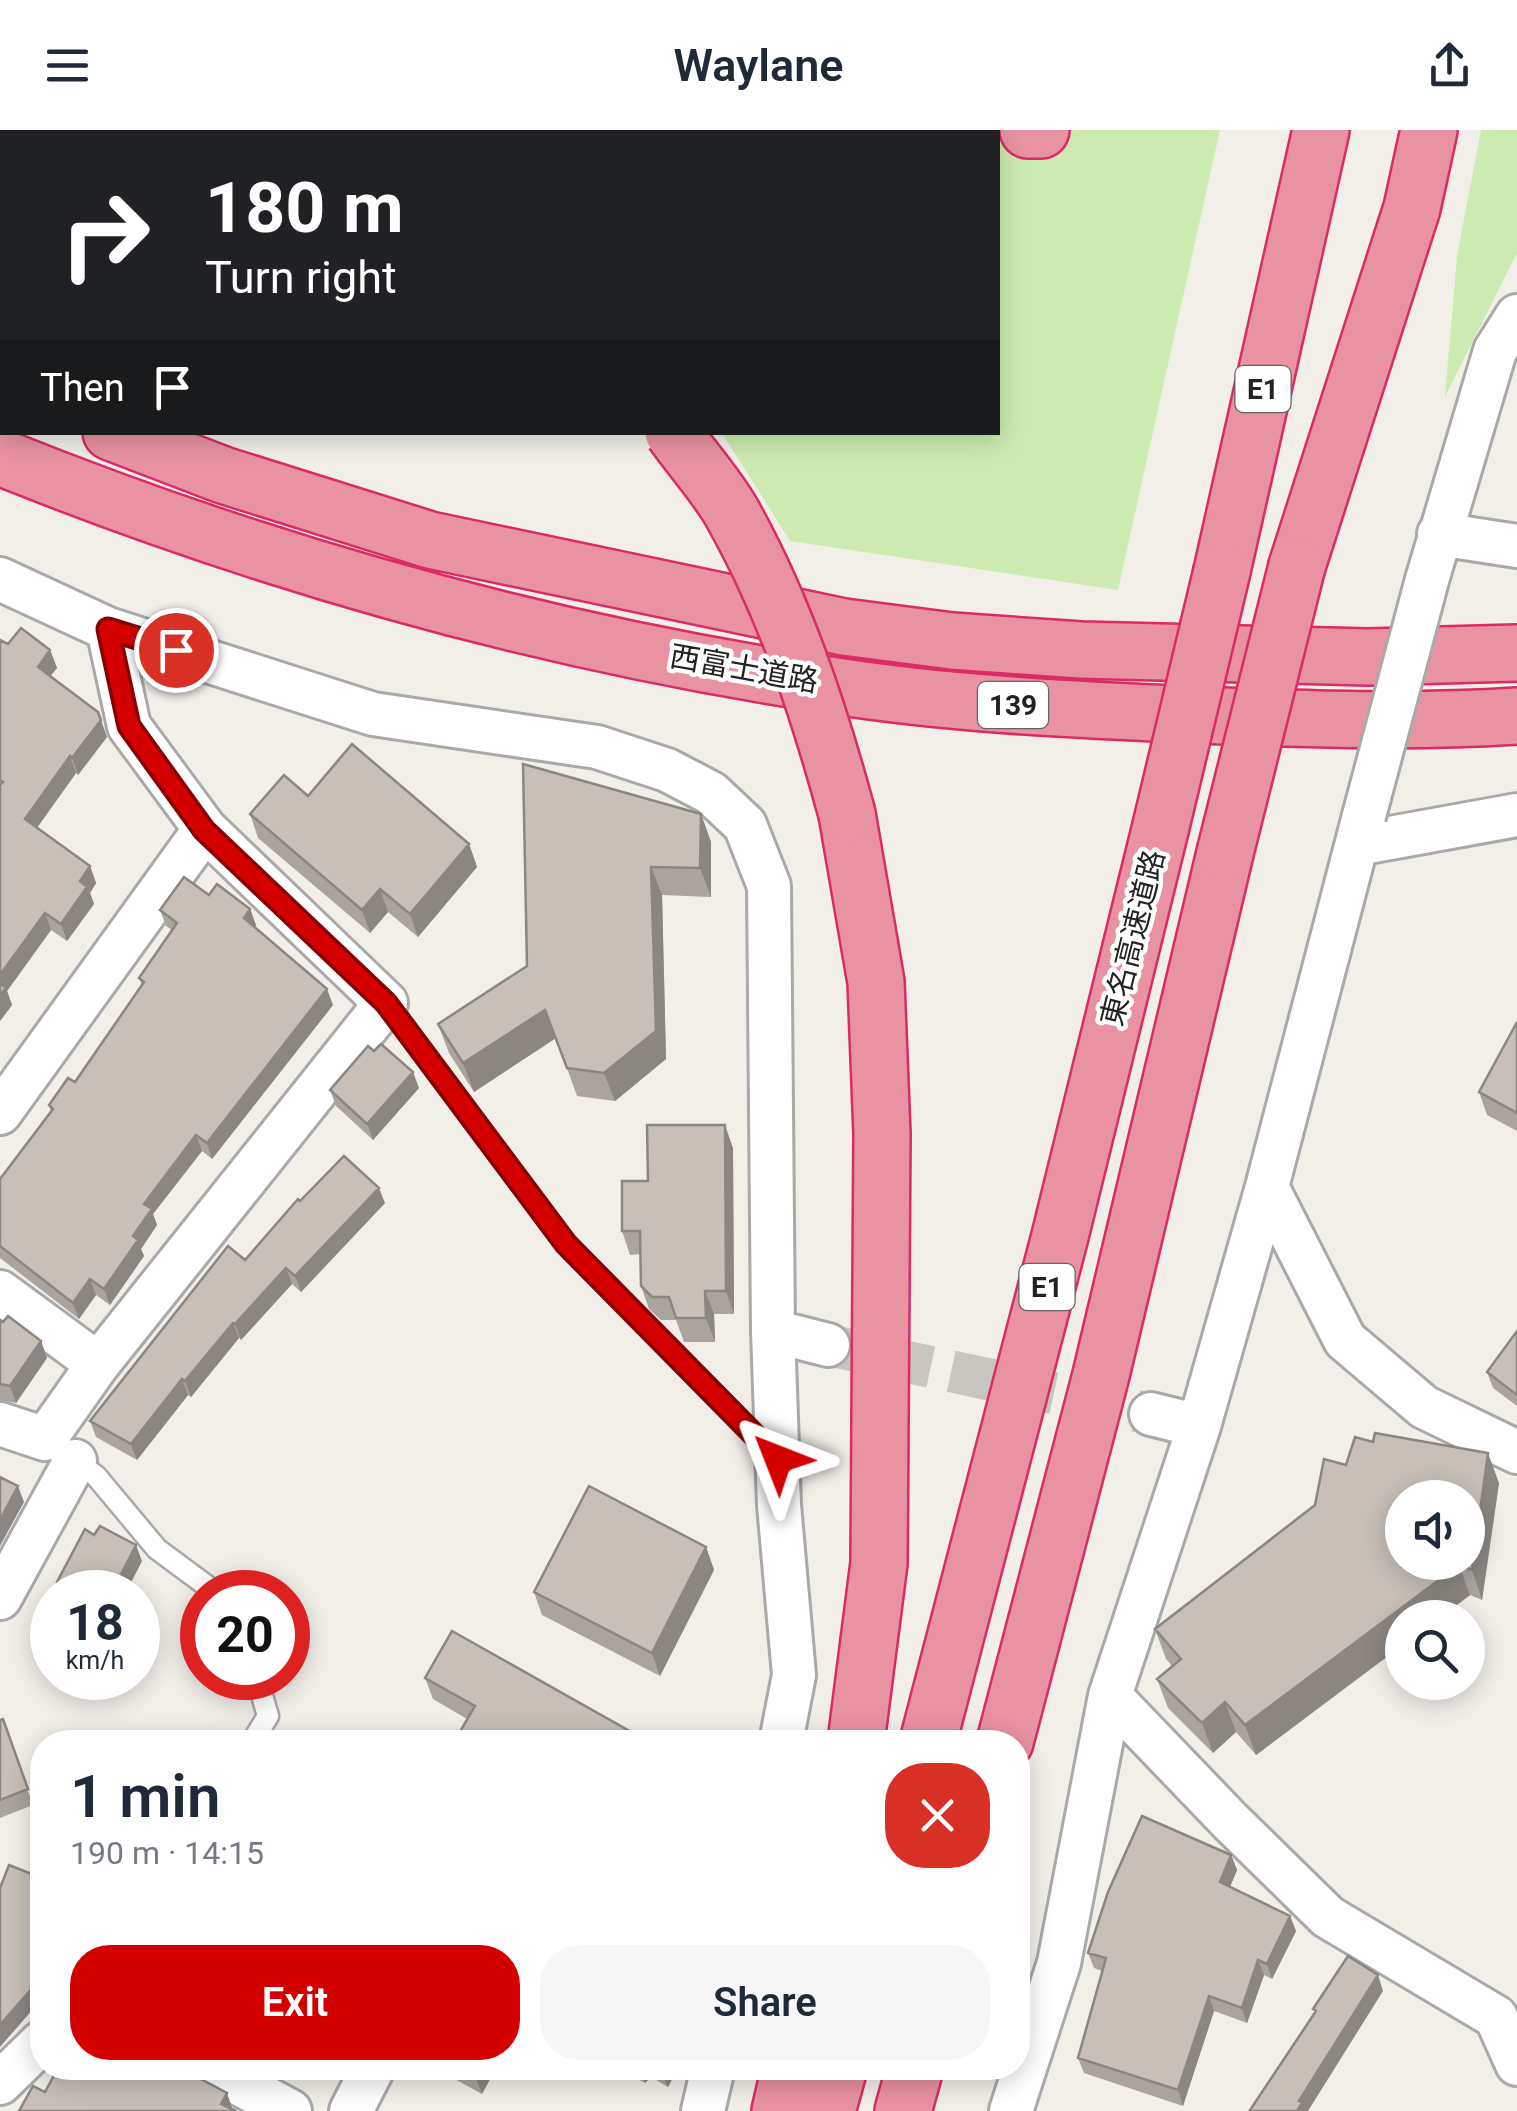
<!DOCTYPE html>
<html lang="en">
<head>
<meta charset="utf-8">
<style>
	body { margin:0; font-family:Roboto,"Noto Sans JP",sans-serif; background:#f6f6f7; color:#1f2937; height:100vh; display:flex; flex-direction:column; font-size:38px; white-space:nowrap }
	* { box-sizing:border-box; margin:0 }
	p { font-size:32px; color:#747a83 }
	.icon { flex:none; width:55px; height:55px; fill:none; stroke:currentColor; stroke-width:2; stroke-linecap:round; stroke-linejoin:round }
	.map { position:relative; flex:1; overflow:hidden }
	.drawer { position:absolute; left:30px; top:1600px; width:1000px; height:350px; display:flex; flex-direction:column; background:#fff; border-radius:40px; box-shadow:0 5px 25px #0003 }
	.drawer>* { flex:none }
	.hud { position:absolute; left:0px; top:0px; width:1000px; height:305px; box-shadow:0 5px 25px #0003; background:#202124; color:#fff; overflow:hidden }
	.controls { position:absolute; left:1385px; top:1350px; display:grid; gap:20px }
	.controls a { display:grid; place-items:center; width:100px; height:100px; border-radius:50%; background:#fff; box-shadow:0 5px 25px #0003; font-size:50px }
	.speed { position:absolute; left:30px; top:1440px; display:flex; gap:20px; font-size:50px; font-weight:700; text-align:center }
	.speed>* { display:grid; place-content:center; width:130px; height:130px; border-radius:50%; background:#fff; box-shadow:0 5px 25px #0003; line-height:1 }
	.speed small { font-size:25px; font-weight:400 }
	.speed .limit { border:15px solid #d22; background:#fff; color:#111 }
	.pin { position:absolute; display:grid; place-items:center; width:85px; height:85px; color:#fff; margin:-42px; border:5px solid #fff; border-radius:50%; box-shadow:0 2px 10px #0007 }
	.me { position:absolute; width:110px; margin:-55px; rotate:315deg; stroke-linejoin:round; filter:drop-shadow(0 0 8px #0008) }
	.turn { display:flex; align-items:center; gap:35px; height:210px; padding:0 40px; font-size:45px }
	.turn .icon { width:130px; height:130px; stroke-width:2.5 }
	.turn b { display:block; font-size:70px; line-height:85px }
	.then { display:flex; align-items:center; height:95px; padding:0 40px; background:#0003; gap:20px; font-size:38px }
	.round { display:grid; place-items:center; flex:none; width:105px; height:105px; border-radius:40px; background:#f6f6f7 }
	.head { display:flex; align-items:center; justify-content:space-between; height:170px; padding:0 40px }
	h1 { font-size:60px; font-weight:600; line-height:75px }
	.primary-button { display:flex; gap:20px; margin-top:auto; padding:20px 40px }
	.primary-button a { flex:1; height:115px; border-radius:40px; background:#d40000; color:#fff; font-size:40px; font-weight:600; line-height:115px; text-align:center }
	.primary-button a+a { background:#f6f6f7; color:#1f2937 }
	header { display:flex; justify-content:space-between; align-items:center; height:130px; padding:0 40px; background:#fff; font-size:45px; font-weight:600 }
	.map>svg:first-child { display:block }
	.grass { fill:#cdebb0 }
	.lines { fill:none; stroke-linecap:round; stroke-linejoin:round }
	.street-tunnel { stroke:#c8c6c1; stroke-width:42; stroke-dasharray:42 21; stroke-linecap:butt }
	.lane-casing { stroke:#a9a9a9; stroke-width:25 }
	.street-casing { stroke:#a9a9a9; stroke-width:48 }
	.highway-casing { stroke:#dc2a67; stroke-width:60 }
	.lane { stroke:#fff; stroke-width:20 }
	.street { stroke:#fff; stroke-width:42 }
	.highway { stroke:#e892a2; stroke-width:55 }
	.street-bridge-casing { stroke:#a9a9a9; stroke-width:48; stroke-linecap:butt }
	.highway-bridge-casing { stroke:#dc2a67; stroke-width:60; stroke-linecap:butt }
	.street-bridge { stroke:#fff; stroke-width:42 }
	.highway-bridge { stroke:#e892a2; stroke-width:55 }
	.wall { fill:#aba49e }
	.shaded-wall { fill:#8b8681 }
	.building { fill:#c7bfb8; stroke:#8b8681; stroke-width:2.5; fill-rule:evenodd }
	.route-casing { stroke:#8a0000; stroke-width:25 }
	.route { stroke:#d40000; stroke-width:18 }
	.labels { text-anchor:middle; stroke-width:9; stroke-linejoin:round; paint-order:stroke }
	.shield { fill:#fff; stroke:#646464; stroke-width:2.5 }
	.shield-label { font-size:28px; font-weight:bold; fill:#222 }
	.street-label { font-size:30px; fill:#222; stroke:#fff }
</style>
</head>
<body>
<header><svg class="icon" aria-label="menu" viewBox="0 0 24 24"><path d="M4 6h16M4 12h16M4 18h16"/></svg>Waylane<svg class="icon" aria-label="share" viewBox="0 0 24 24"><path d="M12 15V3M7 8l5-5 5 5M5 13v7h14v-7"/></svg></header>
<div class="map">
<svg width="1517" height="1981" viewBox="0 0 1517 1981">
	<rect width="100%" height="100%" fill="#f2efe9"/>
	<path class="grass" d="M 322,0 L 1220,0 L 1118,460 L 790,411 L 722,303 L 998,302 L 998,2 Z
		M 1481,0 L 1517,0 L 1517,123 L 1445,267 L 1457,126 Z"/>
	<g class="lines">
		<path class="street-tunnel" d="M 828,1215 L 1151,1284"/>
		<g class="lane-casing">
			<path id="lane" d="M 386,873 L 566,1114 L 773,1324
				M 72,1328 L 96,1346 L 157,1419 L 215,1462
				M 252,1612 L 268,1586 L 257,1548"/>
		</g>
		<g class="street-casing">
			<path id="street" d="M 1439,404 L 1517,416
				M 0,449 L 108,499 L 373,584 L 597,617 L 667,640 L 711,663 L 745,695 L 769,756 L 773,1201 L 779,1375 L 794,1545 L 781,1612
				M 1427,450 L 1495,221 L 1517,186
				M 1357,714 L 1517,685
				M 0,983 L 205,699
				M 1267,1057 L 1345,1210 L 1424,1277 L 1517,1322
				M 0,1162 L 98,1234
				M 773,1201 L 828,1215
				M 1151,1284 L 1199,1296
				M 0,1294 L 45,1309 L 98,1234 L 386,873 L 205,699 L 129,596 L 108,499
				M 0,1468 L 75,1331
				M 1110,1566 L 1230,1691 L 1328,1787 L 1496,1887 L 1517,1934
				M 210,1938 L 290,1981
				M 0,1953 L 42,1912
				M 351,1981 L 373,1938
				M 703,1981 L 713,1938
				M 1011,1981 L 1059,1833 L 1110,1566 L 1199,1296 L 1267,1057 L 1364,686"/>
		</g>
		<g class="highway-casing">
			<path id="highway" d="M 273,0 L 279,2
				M 1028,0 L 1041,0
				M 0,215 L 2,216
				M 0,258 L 2,259
				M 111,302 L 223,345 L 430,410 L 844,497 L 952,511 L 1081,520 L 1368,527 L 1517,523
				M 0,327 C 276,438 561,517 856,559 C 969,575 1083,580 1198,585 C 1304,589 1411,593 1517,586
				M 1297,436 L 1412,78 L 1429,0
				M 1222,441 L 1321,0
				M 847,684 L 876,852 L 882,1004 L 879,1433 L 856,1612
				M 928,1612 L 1060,1106 L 1160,700
				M 1005,1612 L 1101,1245 L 1225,723
				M 780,1981 L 790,1938
				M 827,1981 L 839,1938
				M 903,1981 L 915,1938"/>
		</g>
		<use href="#lane" class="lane"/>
		<use href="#street" class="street"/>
		<use href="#highway" class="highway"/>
		<g class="street-bridge-casing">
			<path id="street-bridge" d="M 1364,686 L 1427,450"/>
		</g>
		<g class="highway-bridge-casing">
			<path id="highway-bridge" d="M 673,302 C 692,329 716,355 732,383 C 785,477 819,581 847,684
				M 1160,700 L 1222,441
				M 1225,723 L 1297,436"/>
		</g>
		<use href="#street-bridge" class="street-bridge"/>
		<use href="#highway-bridge" class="highway-bridge"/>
	</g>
	<path class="wall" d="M 0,510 L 8,514 L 50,520 L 57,538 L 50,546 L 107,607 L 78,645 L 76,643 L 37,698 L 90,736 L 96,753 L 90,763 L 94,774 L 67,811 L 51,800 L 7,861 L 12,875 L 0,891 Z
		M 308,666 L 469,714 L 477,737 L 418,807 L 388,782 L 370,803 L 258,708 L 250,684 Z
		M 701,684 L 711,712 L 711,767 L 662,765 L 666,929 L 615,971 L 577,966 L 556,908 L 474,962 L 449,923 L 438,894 L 527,836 Z
		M 209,765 L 250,779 L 256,795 L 255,797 L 333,875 L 212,1029 L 202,1021 L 153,1084 L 157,1095 L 141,1119 L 144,1126 L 110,1175 L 96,1165 L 79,1189 L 0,1128 L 0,1049 L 51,982 L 49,975 L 75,952 L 142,856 L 139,848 L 172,800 L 166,796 L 160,780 Z
		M 1517,892 L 1517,1001 L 1487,985 L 1479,962 Z
		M 419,958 L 373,1010 L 336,976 L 330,960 Z
		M 733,1018 L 734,1184 L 714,1184 L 715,1212 L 684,1212 L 676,1190 L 661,1190 L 649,1179 L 641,1156 L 641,1124 L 630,1125 L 622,1101 L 648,1051 Z
		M 300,1071 L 385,1073 L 301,1162 L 292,1154 L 241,1210 L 239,1208 L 191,1267 L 188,1265 L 137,1330 L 96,1307 L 90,1291 Z
		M 0,1190 L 41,1211 L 47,1228 L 16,1273 L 0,1270 Z
		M 1517,1201 L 1517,1276 L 1493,1258 L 1487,1242 Z
		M 1346,1335 L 1499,1353 L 1482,1470 L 1470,1465 L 1256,1625 L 1236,1602 L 1213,1623 L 1168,1578 L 1157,1549 L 1172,1536 L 1166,1529 L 1155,1499 L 1315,1375 Z
		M 706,1417 L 714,1440 L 660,1546 L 542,1485 L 534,1462 Z
		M 142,1431 L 126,1462 L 61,1462 L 57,1452 Z
		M 425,1548 L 649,1612 L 467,1589 L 433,1569 Z
		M 3,1589 L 33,1675 L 0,1688 L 0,1590 Z
		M 1231,1725 L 1237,1740 L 1230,1756 L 1290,1786 L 1296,1801 L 1272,1849 L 1264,1845 L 1247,1893 L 1214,1881 L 1183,1976 L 1084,1943 L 1078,1928 L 1102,1841 L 1094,1838 L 1088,1823 Z
		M 314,1938 L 334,1938 L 330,1946 Z
		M 439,1938 L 496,1938 L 482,1964 L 440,1941 Z
		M 617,1938 L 678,1938 L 668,1957 L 651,1947 L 645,1953 Z"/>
	<path class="shaded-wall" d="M 3,0 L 20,0 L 19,2 L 3,2 Z
		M 2,3 L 2,50 L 0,57 L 0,10 Z
		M 50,520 L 57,538 L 44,554 L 38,537 Z
		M 101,590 L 107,607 L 78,645 L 72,628 Z
		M 70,626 L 76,643 L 31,706 L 25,689 Z
		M 701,684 L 711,712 L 711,767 L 700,738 Z
		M 469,714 L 477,737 L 418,807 L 410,784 Z
		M 90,736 L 96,753 L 90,763 L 94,774 L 67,811 L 61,794 L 80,751 Z
		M 651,737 L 662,765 L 666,929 L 615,971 L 604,943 Z
		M 380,759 L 388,782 L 370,803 L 362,780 Z
		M 250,779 L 256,795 L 250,804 L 244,788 Z
		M 45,783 L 51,800 L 7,861 L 12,875 L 0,891 L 0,845 Z
		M 327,859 L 333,875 L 212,1029 L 207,1013 Z
		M 545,880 L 556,908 L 474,962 L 463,933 Z
		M 413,942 L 419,958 L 373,1010 L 367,994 Z
		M 725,995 L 733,1018 L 734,1184 L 726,1161 Z
		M 196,1005 L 202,1021 L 153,1084 L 157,1095 L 141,1119 L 144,1126 L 110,1175 L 104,1159 L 133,1106 L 144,1074 Z
		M 379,1058 L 385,1073 L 301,1162 L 295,1146 Z
		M 286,1138 L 292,1154 L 241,1210 L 235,1194 Z
		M 90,1149 L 96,1165 L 79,1189 L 73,1173 Z
		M 705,1161 L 714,1184 L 715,1212 L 706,1188 Z
		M 233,1193 L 239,1208 L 191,1267 L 185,1251 Z
		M 41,1211 L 47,1228 L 16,1273 L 10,1256 Z
		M 182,1249 L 188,1265 L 137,1330 L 131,1314 Z
		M 1488,1323 L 1499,1353 L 1482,1470 L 1472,1440 Z
		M 18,1356 L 24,1372 L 0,1416 L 0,1390 Z
		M 136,1415 L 142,1431 L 126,1462 L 112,1462 Z
		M 706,1417 L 714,1440 L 660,1546 L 652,1523 Z
		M 1459,1435 L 1470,1465 L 1440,1488 L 1402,1488 L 1402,1515 L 1256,1625 L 1245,1595 Z
		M 1225,1572 L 1236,1602 L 1213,1623 L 1202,1593 Z
		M 1231,1725 L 1237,1740 L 1226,1767 L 1220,1752 Z
		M 1290,1786 L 1296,1801 L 1272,1849 L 1267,1834 Z
		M 1258,1830 L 1264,1845 L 1247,1893 L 1242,1878 Z
		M 1378,1845 L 1383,1861 L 1308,1981 L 1297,1981 L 1299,1971 Z
		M 42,1847 L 42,1869 L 0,1917 L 0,1895 Z
		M 1209,1866 L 1214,1881 L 1183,1976 L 1178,1960 Z
		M 482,1938 L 496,1938 L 482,1964 L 476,1948 Z
		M 639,1938 L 647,1938 L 651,1947 L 645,1953 Z
		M 661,1938 L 678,1938 L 668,1957 Z
		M 227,1963 L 232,1978 L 231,1981 L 221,1974 Z"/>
	<path class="building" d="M 21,498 L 50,520 L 38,537 L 98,582 L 101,590 L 72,628 L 70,626 L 25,689 L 90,736 L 80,751 L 87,757 L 61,794 L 45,783 L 0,845 L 0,655 L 3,652 L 0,650 L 0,510 L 8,514 Z
		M 352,614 L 469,714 L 410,784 L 380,759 L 362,780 L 250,684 L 284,645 L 308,666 Z
		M 523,634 L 701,684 L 700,738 L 651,737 L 656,901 L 604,943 L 567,938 L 545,880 L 463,933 L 438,894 L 527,836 Z
		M 184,747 L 209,765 L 217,754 L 250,779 L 244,788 L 327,859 L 207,1013 L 196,1005 L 144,1074 L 152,1079 L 133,1106 L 138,1110 L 104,1159 L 90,1149 L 73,1173 L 0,1116 L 0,1049 L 53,979 L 49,975 L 68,948 L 75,952 L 144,852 L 139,848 L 177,793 L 160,780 Z
		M 0,853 L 6,858 L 0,865 Z
		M 1517,892 L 1517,983 L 1479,962 Z
		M 381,914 L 413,942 L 367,994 L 330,960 L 368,916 L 374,921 Z
		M 647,995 L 725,995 L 726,1161 L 705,1161 L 706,1188 L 676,1188 L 669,1167 L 652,1167 L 641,1156 L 640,1101 L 622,1101 L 622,1051 L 648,1051 Z
		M 344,1026 L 379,1058 L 295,1146 L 286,1138 L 235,1194 L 233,1193 L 185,1251 L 182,1249 L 131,1314 L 90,1291 L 228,1116 L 245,1130 L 298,1069 L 300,1071 Z
		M 8,1186 L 41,1211 L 10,1256 L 0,1254 L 0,1190 L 3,1192 Z
		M 1517,1201 L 1517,1265 L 1487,1242 Z
		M 1375,1303 L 1488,1323 L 1472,1440 L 1459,1435 L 1245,1595 L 1225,1572 L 1202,1593 L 1157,1549 L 1181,1529 L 1155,1499 L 1315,1375 L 1324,1329 L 1346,1335 L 1355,1307 L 1373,1312 ZM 1402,1368 L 1468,1368 L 1468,1432 L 1402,1432 Z
		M 0,1347 L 18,1356 L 0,1390 Z
		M 589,1356 L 706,1417 L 652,1523 L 534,1462 Z
		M 100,1396 L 136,1415 L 112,1462 L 74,1462 L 57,1452 L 85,1399 L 94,1405 Z
		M 452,1501 L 649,1612 L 454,1612 L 475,1576 L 425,1548 Z
		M 3,1589 L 28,1659 L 0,1670 L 0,1590 Z
		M 698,1606 L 710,1612 L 695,1612 Z
		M 1142,1686 L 1231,1725 L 1220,1752 L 1290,1786 L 1267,1834 L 1258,1830 L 1242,1878 L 1209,1866 L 1178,1960 L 1078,1928 L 1106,1828 L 1088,1823 L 1108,1762 Z
		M 9,1735 L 42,1748 L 42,1847 L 0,1895 L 0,1758 Z
		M 1348,1826 L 1378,1845 L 1299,1971 L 1302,1973 L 1297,1981 L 1252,1981 L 1250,1980 L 1316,1881 L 1313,1879 Z
		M 58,1938 L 180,1938 L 227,1963 L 221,1974 L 236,1981 L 19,1981 L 33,1956 L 45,1962 Z
		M 457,1938 L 482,1938 L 476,1948 Z"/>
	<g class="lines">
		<g class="route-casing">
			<path id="route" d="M 176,520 L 108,499 L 129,596 L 204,700 L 386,873 L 566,1114 L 778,1329"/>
		</g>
		<use href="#route" class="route"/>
	</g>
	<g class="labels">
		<g class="shield">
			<rect x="1235.5" y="236" width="55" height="46" rx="8"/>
			<rect x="978" y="552" width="70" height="46" rx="8"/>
			<rect x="1019.5" y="1134" width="55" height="46" rx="8"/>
		</g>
		<g class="shield-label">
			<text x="1263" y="269">E1</text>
			<text x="1013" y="585">139</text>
			<text x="1047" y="1167">E1</text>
		</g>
		<g class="street-label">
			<text transform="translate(744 539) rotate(10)" y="10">西富士道路</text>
			<text transform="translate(1133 808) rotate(-76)" y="10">東名高速道路</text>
		</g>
	</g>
</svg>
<div class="controls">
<a><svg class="icon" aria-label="sound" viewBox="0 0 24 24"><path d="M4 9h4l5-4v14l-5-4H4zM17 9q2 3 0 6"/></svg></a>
<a><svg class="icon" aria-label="search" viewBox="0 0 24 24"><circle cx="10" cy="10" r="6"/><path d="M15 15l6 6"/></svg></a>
</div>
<div class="speed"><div>18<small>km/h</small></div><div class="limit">20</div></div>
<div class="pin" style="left:176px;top:520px;background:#d93025"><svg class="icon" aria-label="arrive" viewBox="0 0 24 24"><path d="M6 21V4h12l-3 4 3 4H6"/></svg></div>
<svg class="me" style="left:778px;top:1329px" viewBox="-20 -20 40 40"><path d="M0-17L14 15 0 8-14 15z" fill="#d40000" stroke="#fff" stroke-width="4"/></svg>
<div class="hud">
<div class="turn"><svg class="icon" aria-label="right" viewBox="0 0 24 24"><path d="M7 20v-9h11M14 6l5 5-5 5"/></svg><div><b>180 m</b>Turn right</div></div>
<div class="then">Then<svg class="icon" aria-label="arrive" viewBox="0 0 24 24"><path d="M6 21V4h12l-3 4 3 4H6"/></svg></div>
</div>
<section class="drawer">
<div class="head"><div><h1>1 min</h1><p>190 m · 14:15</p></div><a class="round" style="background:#d93025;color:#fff"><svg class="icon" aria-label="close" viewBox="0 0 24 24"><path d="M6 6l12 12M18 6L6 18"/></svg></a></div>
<div class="primary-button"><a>Exit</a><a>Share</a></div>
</section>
</div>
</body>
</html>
